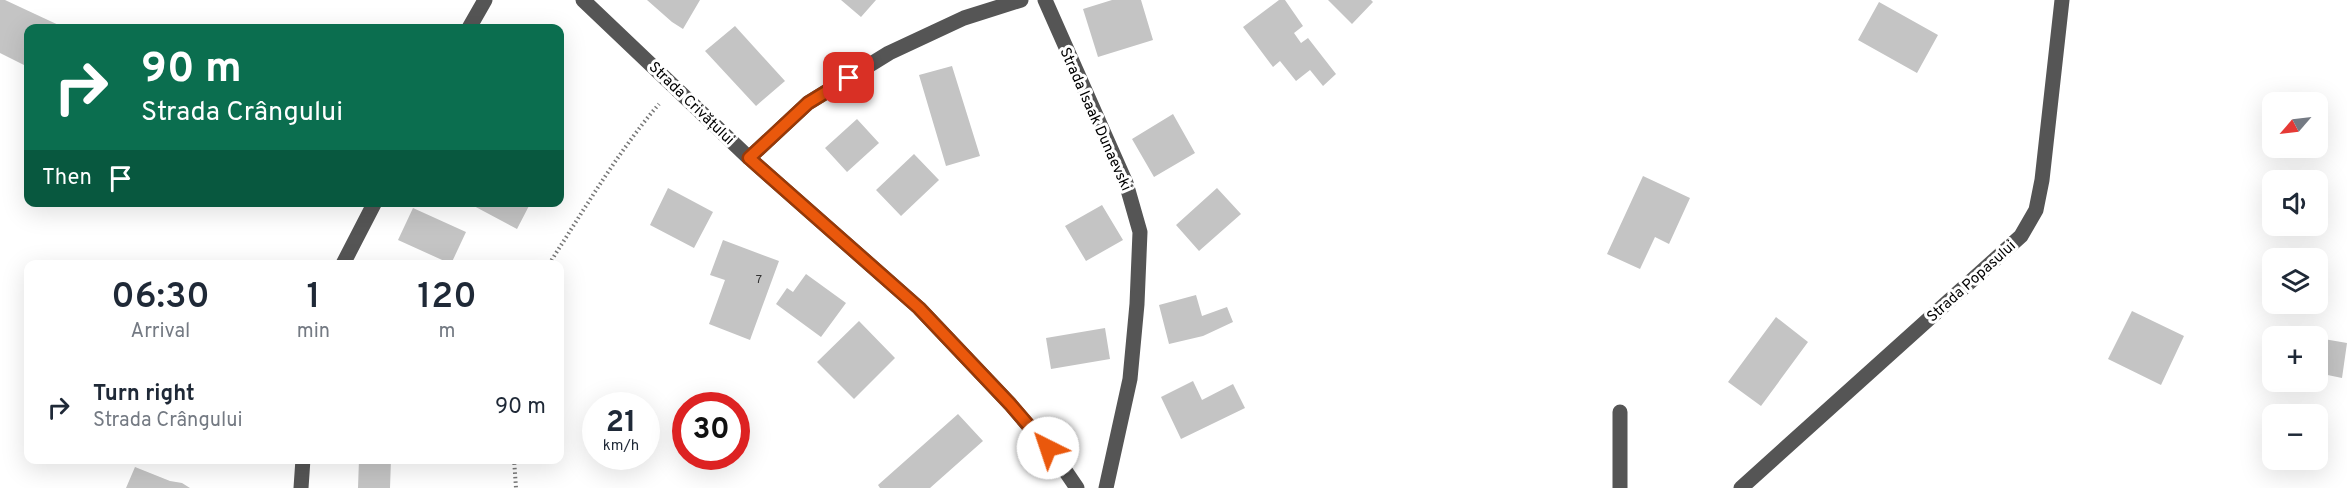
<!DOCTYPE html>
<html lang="en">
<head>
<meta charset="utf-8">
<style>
	body { margin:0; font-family:Overpass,sans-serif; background:#f2f2f3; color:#1f2937; height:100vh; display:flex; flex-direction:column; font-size:22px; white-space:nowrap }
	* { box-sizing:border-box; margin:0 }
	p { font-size:20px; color:#747a83 }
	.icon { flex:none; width:33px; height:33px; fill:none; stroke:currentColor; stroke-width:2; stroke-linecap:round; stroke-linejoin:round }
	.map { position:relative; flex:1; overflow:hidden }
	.drawer { position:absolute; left:24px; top:260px; width:540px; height:204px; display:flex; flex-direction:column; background:#fff; border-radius:12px; box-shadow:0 6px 24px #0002 }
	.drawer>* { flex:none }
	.hud { position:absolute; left:24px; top:24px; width:540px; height:183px; border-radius:12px; box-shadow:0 6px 24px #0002; background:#0b6e4f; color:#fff; overflow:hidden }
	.needle { width:39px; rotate:242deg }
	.controls { position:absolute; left:2262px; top:92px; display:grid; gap:12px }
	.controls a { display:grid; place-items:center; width:66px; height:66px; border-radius:12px; background:#fff; box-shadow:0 6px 24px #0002; font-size:30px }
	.speed { position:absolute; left:582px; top:392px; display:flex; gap:12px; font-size:30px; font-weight:700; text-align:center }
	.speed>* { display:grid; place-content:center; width:78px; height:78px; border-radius:50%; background:#fff; box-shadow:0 6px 24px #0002; line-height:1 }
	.speed small { font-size:15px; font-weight:400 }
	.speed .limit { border:9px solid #d22; background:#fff; color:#111 }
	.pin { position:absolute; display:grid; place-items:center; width:51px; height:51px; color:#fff; margin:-26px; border-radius:12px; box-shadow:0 3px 9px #0006 }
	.me { position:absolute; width:66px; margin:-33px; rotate:319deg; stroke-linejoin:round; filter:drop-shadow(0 0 4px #0008) }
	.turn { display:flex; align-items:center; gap:21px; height:126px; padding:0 18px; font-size:27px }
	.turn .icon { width:78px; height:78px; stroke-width:2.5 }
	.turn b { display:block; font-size:42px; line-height:51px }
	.then { display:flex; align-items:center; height:57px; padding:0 18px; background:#0003; gap:12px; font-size:22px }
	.eta { display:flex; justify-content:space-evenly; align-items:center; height:102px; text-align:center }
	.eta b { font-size:36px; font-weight:600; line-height:42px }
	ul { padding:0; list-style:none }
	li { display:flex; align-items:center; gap:18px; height:90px; padding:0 18px }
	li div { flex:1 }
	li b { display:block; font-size:22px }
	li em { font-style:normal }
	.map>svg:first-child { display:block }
	.building { fill:#c4c4c4 }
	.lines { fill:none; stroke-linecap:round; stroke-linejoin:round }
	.path { stroke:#777; stroke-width:4; stroke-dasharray:1.5 3; stroke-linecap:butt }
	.minor { stroke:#555; stroke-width:15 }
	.route-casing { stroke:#983908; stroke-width:15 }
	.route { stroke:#ea580c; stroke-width:10 }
	.labels { text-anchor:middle; stroke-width:6; stroke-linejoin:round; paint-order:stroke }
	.number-label { font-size:12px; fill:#313131 }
	.street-label { font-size:15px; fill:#000; stroke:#fff }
</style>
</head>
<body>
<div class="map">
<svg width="2347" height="488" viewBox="0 0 2347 488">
	<rect width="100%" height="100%" fill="#fff"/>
	<path class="building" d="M 0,0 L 5,0 L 65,28 L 28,28 L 28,67 L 0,53 Z
		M 647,0 L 700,0 L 683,29 L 672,22 Z
		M 841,0 L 876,0 L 861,17 Z
		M 1112,0 L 1141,0 L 1153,40 L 1098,57 L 1083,9 Z
		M 1279,0 L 1285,0 L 1303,26 L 1294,33 L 1301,43 L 1308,38 L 1336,74 L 1323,86 L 1310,70 L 1296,81 L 1280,61 L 1273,67 L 1243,27 Z
		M 1328,0 L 1371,0 L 1373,2 L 1352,24 Z
		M 1879,2 L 1938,35 L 1917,73 L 1858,40 Z
		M 735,26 L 785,81 L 756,106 L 705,51 Z
		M 952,66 L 980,156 L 946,166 L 919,75 Z
		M 1173,114 L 1195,153 L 1154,177 L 1132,139 Z
		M 857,119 L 879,143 L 847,172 L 825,148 Z
		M 914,154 L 939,180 L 901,216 L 876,190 Z
		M 1643,176 L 1690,198 L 1669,244 L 1655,237 L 1640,269 L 1607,254 Z
		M 668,188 L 713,212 L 694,248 L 650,225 Z
		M 1217,188 L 1241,214 L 1199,251 L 1176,225 Z
		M 473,202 L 531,202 L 517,229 L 472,205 Z
		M 1102,205 L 1123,240 L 1086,261 L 1065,226 Z
		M 413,208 L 466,232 L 451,264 L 398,240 Z
		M 723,240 L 779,261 L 750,340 L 709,324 L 725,280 L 710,275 Z
		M 806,274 L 846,303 L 821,337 L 776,304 L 787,288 L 793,292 Z
		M 1196,295 L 1202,316 L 1227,307 L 1233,322 L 1203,336 L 1169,344 L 1159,305 Z
		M 2132,311 L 2184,336 L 2161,385 L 2108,359 Z
		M 1776,317 L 1808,342 L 1761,406 L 1728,382 Z
		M 859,321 L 895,358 L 854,399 L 817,362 Z
		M 1105,328 L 1110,359 L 1051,369 L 1046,338 Z
		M 2318,338 L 2347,343 L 2342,378 L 2318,373 Z
		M 1193,381 L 1202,400 L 1233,384 L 1245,408 L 1181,439 L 1161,397 Z
		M 958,414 L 983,441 L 930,488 L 880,488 L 878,485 Z
		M 359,459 L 391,459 L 390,488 L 358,488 Z
		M 135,467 L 170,481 L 182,483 L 190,488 L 126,488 Z"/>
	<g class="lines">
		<path class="path" d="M 549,264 C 584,210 617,153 659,104
			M 514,459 L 516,488"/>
		<path class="minor" d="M 583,0 L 749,158 L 919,308 L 1010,404 L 1060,463 L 1077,488
			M 1045,0 L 1126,183 L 1140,232 L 1137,304 L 1130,379 L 1106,488
			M 469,28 L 485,0
			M 749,158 L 808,103 L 889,53 L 964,18 L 1021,0
			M 343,264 L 375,202
			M 1620,412 L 1620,488
			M 301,488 L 303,459
			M 1741,488 L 2021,236 L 2036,210 L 2042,180 L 2062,0"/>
	</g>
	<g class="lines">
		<g class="route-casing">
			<path id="route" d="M 849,78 L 808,103 L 749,158 L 919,308 L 1010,404 L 1048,448"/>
		</g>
		<use href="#route" class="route"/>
	</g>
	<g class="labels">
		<g class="number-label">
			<text x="759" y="283">7</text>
		</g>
		<g class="street-label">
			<text transform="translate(692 103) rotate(44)" y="5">Strada Crivățului</text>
			<text transform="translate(1096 119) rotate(66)" y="5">Strada Isaak Dunaevski</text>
			<text transform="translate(1971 281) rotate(-42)" y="5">Strada Popasului</text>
		</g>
	</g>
</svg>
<div class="controls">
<a><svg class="needle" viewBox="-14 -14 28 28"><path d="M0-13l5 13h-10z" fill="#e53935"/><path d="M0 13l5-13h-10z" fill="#747a83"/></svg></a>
<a><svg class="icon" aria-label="sound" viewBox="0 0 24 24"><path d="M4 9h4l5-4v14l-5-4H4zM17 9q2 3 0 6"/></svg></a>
<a><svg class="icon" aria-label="layers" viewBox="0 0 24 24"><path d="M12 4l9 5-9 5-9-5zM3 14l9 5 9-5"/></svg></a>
<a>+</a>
<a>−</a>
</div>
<div class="speed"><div>21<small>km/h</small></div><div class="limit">30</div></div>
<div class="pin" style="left:849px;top:78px;background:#d93025"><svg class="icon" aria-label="arrive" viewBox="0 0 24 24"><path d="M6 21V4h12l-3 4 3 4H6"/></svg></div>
<svg class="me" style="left:1048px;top:448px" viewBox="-20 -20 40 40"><circle r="19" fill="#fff"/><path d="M0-13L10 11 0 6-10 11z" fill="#ea580c"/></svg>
<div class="hud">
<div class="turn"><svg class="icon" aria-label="right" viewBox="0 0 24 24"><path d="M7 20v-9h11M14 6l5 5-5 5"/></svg><div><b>90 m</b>Strada Crângului</div></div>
<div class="then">Then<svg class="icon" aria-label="arrive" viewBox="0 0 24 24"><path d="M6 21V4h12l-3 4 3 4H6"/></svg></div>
</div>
<section class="drawer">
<div class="eta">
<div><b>06:30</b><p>Arrival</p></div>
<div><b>1</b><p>min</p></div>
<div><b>120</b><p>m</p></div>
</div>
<ul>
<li><svg class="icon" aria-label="right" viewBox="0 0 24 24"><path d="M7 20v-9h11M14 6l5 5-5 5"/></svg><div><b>Turn right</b><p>Strada Crângului</p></div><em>90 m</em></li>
</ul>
</section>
</div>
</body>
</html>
